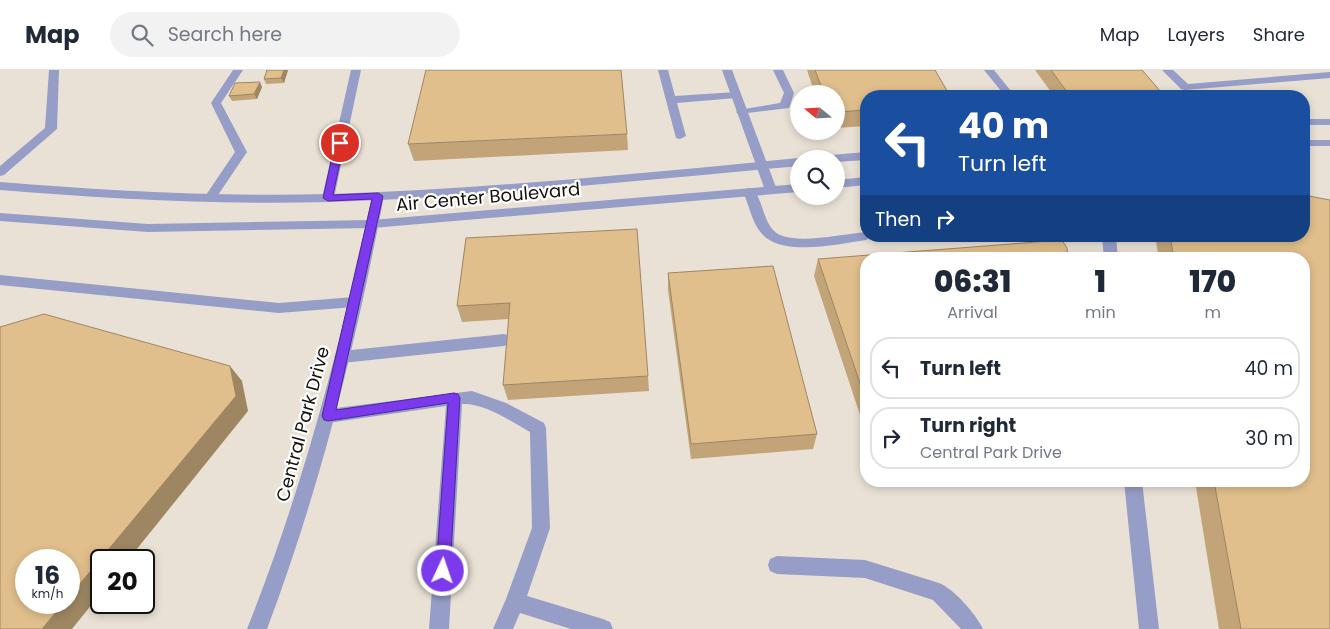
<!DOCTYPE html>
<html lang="en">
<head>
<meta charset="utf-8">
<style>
	body { margin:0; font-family:Poppins,sans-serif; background:#f2f2f3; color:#1f2937; height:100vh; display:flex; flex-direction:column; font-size:19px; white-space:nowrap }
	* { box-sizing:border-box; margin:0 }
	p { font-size:16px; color:#747a83 }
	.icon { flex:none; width:28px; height:28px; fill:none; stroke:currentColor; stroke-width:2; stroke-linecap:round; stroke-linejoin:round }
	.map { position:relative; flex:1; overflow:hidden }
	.panel { position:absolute; left:860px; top:182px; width:450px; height:235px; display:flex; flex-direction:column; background:#fff; border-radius:20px; box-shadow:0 2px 8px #0003 }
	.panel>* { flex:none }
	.banner { position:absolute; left:860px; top:20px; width:450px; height:152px; border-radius:20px; box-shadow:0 2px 8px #0003; background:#1a4fa0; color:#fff; overflow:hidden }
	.needle { width:32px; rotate:288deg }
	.tools { position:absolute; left:790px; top:15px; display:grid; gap:10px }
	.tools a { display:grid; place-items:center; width:55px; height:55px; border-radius:50%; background:#fff; box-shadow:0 2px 8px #0003; font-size:25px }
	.speed { position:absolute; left:15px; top:479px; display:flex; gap:10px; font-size:25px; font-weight:700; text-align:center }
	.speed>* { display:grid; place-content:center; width:65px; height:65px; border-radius:50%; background:#fff; box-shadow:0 2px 8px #0003; line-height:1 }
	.speed small { font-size:12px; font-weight:400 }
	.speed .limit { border:2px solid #111; border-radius:8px; background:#fff; color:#111 }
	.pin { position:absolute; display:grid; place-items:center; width:42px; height:42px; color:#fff; margin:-21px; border:2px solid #fff; border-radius:50%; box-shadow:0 1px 5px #0007 }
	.me { position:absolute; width:55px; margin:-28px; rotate:3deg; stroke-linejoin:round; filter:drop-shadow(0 0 4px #0008) }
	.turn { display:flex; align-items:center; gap:18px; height:105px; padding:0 15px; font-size:22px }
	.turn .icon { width:65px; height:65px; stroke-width:2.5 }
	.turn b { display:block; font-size:35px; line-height:42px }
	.then { display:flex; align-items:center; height:48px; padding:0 15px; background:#0003; gap:10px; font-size:19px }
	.eta { display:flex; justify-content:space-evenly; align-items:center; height:85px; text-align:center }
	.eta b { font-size:30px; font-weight:800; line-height:35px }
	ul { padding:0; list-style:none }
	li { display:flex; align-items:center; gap:15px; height:62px; margin:0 10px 8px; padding:0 5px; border:2px solid #e0e1e3; border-radius:20px }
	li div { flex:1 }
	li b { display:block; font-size:19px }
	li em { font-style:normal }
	header { display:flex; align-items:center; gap:30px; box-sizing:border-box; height:70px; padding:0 25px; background:#fff; border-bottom:1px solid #e0e1e3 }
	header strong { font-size:24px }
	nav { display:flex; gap:28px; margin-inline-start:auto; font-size:18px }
	.search { width:350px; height:45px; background:#f2f2f3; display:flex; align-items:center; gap:12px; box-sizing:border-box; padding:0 18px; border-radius:28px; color:#747a83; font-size:19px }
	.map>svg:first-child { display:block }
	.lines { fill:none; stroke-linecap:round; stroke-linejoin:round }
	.service { fill:#969dc7; fill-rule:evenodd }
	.minor { fill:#969dc7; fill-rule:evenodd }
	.tertiary { fill:#969dc7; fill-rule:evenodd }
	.wall { fill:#c2a478 }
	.shaded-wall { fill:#9e8662 }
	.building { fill:#e1bf8c; stroke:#9e8662 }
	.route { fill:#7c3aed; stroke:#51269a }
	.labels { text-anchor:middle; stroke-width:4.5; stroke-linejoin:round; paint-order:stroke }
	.street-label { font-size:18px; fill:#15120e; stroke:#fff }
</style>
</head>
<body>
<header>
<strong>Map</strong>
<div class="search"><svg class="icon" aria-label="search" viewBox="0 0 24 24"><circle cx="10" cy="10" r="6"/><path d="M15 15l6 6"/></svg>Search here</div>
<nav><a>Map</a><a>Layers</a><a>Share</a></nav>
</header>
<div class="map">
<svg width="1330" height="559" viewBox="0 0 1330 559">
	<rect width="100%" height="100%" fill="#e9e1d5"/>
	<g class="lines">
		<path class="service" d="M 49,0 L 59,0 L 57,59 L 4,105 L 0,106 L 0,96 L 45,58 Z
			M 233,0 L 243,0 L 221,33 L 247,82 L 214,131 L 210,132 L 204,128 L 235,82 L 211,33 Z
			M 351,0 L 361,0 L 334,128 L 328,132 L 322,128 Z
			M 658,0 L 668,0 L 675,26 L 736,22 L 741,25 L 736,28 L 677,33 L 686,66 L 680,69 L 676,68 Z
			M 773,0 L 783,0 L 794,23 L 789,38 L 738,44 L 736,42 L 738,40 L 780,33 L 784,23 Z
			M 984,0 L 994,0 L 1015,26 L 1005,26 Z
			M 1162,0 L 1173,0 L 1188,14 L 1330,2 L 1330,8 L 1185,20 L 1181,19 Z
			M 749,118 C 764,122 761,157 780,165 C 802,174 842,164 866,162 L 866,166 L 872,166 L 866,170 C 839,174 782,187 762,164 C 752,153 749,135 743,122 Z
			M 1102,166 L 1116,166 L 1118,189 L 1104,189 Z
			M 0,205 L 279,233 L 354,227 L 359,228 L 361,232 L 359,236 L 354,237 L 279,243 L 0,215 Z
			M 504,264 L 509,266 L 511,270 L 509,274 L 504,276 L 342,293 L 337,291 L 334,287 L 337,283 L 342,281 Z
			M 472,321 L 506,333 L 544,353 L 546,358 L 550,458 L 527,526 L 603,549 L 610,552 L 613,559 L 571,559 L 520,543 L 513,559 L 493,559 L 506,529 L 532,458 L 530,362 C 510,351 485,333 462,334 L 449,559 L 429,559 L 446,336 L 328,353 L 322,351 L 320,346 L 322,341 L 328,339 Z
			M 1124,411 L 1142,411 L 1159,559 L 1139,559 Z
			M 777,486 L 865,490 L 939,513 C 954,519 976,544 983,559 L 961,559 L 933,530 L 865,508 L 777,504 L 770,501 L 768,495 L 770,489 Z"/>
		<path class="minor" d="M 722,0 L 732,0 L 777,120 L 775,123 L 771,124 L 765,120 Z
			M 378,122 L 384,126 C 356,274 320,418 267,559 L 247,559 C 303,418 341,274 372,126 Z"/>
		<path class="tertiary" d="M 1304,49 L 1330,49 L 1330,55 L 1304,55 Z
			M 1304,70 L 1330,70 L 1330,76 L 1304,76 Z
			M 866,82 L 866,90 L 836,92 L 836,89 L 825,89 L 831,85 Z
			M 799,88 L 801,89 L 799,89 L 799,96 C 643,110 486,127 329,132 C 220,135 110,129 0,120 L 0,112 C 110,121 220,127 330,124 C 486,119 643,103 799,88 Z
			M 866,107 L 866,115 L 836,118 L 836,110 Z
			M 799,114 L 799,122 L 372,158 L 148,162 L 0,151 L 0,143 L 148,154 L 372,150 Z"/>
	</g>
	<path class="wall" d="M 288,0 L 284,13 L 266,14 L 264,9 Z
		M 807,0 L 935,0 L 866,26 L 866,56 L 836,58 L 836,24 L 815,24 Z
		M 1035,0 L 1142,0 L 1161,22 L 1158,26 L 1054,26 Z
		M 262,17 L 257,29 L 232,31 L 229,26 Z
		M 627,64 L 628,80 L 414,91 L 408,74 Z
		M 1155,166 L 1304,166 L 1330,559 L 1219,559 L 1195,411 L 1304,411 L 1304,189 L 1159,189 Z
		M 466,168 L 648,306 L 649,321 L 508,330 L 503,315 L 509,249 L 462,252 L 457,236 Z
		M 818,189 L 866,189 L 866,363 L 814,206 Z
		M 668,203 L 817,364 L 813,379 L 691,389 L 668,220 Z"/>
	<path class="shaded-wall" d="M 284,0 L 288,0 L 284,13 L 281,8 Z
		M 260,12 L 262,17 L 257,29 L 254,24 Z
		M 230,296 L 242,311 L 248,341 L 128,490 L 101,490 L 101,523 L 72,559 L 42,559 L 64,532 L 69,532 L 69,527 Z"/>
	<path class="building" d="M 267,0 L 284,0 L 281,8 L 264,9 Z
		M 426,0 L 621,0 L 627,64 L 408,74 Z
		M 815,0 L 935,0 L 950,26 L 866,26 L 866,40 L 836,42 L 836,24 L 824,24 Z
		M 1051,0 L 1142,0 L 1161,22 L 1070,26 Z
		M 260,12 L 254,24 L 229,26 L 235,13 Z
		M 1304,125 L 1330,130 L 1330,559 L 1241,559 L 1214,411 L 1304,411 L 1304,189 L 1174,189 L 1170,166 L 1304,166 Z
		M 637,159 L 648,306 L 503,315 L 510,233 L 457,236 L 466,168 Z
		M 1062,170 L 1067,178 L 1068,189 L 866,189 L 866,331 L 818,189 Z
		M 773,196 L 817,364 L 691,374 L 668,203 Z
		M 44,244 L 230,296 L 236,326 L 69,527 L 69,490 L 26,490 L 26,532 L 64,532 L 42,559 L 0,559 L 0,257 Z"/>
	<path class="route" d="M 340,70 L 344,73 L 333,125 L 378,123 L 383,126 L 336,340 L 454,323 L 458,324 L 460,328 L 450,501 L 448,506 L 443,508 L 438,506 L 436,501 L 448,333 L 328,351 L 324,350 L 322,346 L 372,129 L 328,131 L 323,128 L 335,73 Z"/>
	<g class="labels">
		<g class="street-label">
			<text transform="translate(488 127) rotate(-5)" y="6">Air Center Boulevard</text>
			<text transform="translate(303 354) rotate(-75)" y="6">Central Park Drive</text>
		</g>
	</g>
</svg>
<div class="tools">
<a><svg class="needle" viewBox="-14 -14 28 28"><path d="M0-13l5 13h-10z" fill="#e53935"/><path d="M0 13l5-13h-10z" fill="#747a83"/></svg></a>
<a><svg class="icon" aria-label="search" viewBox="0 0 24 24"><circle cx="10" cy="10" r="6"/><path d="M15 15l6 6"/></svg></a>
</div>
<div class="speed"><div>16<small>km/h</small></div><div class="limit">20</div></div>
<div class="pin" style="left:340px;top:73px;background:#d93025"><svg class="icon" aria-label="arrive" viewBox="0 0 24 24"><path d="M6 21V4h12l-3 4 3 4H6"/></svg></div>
<svg class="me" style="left:443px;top:501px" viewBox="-20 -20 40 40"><circle r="17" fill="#7c3aed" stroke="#fff" stroke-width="3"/><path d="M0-11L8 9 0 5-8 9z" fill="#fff"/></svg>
<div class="banner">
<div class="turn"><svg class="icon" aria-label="left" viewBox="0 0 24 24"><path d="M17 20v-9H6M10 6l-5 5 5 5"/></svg><div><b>40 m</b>Turn left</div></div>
<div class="then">Then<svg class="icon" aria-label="right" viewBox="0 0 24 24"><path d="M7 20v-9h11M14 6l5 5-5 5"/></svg></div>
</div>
<section class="panel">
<div class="eta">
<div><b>06:31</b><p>Arrival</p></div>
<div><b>1</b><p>min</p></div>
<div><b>170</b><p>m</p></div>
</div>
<ul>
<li><svg class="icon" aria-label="left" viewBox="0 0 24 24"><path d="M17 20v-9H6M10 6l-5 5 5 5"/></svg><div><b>Turn left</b></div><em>40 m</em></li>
<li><svg class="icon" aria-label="right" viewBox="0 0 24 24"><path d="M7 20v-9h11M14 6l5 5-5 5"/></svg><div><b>Turn right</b><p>Central Park Drive</p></div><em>30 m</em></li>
</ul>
</section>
</div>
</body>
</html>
